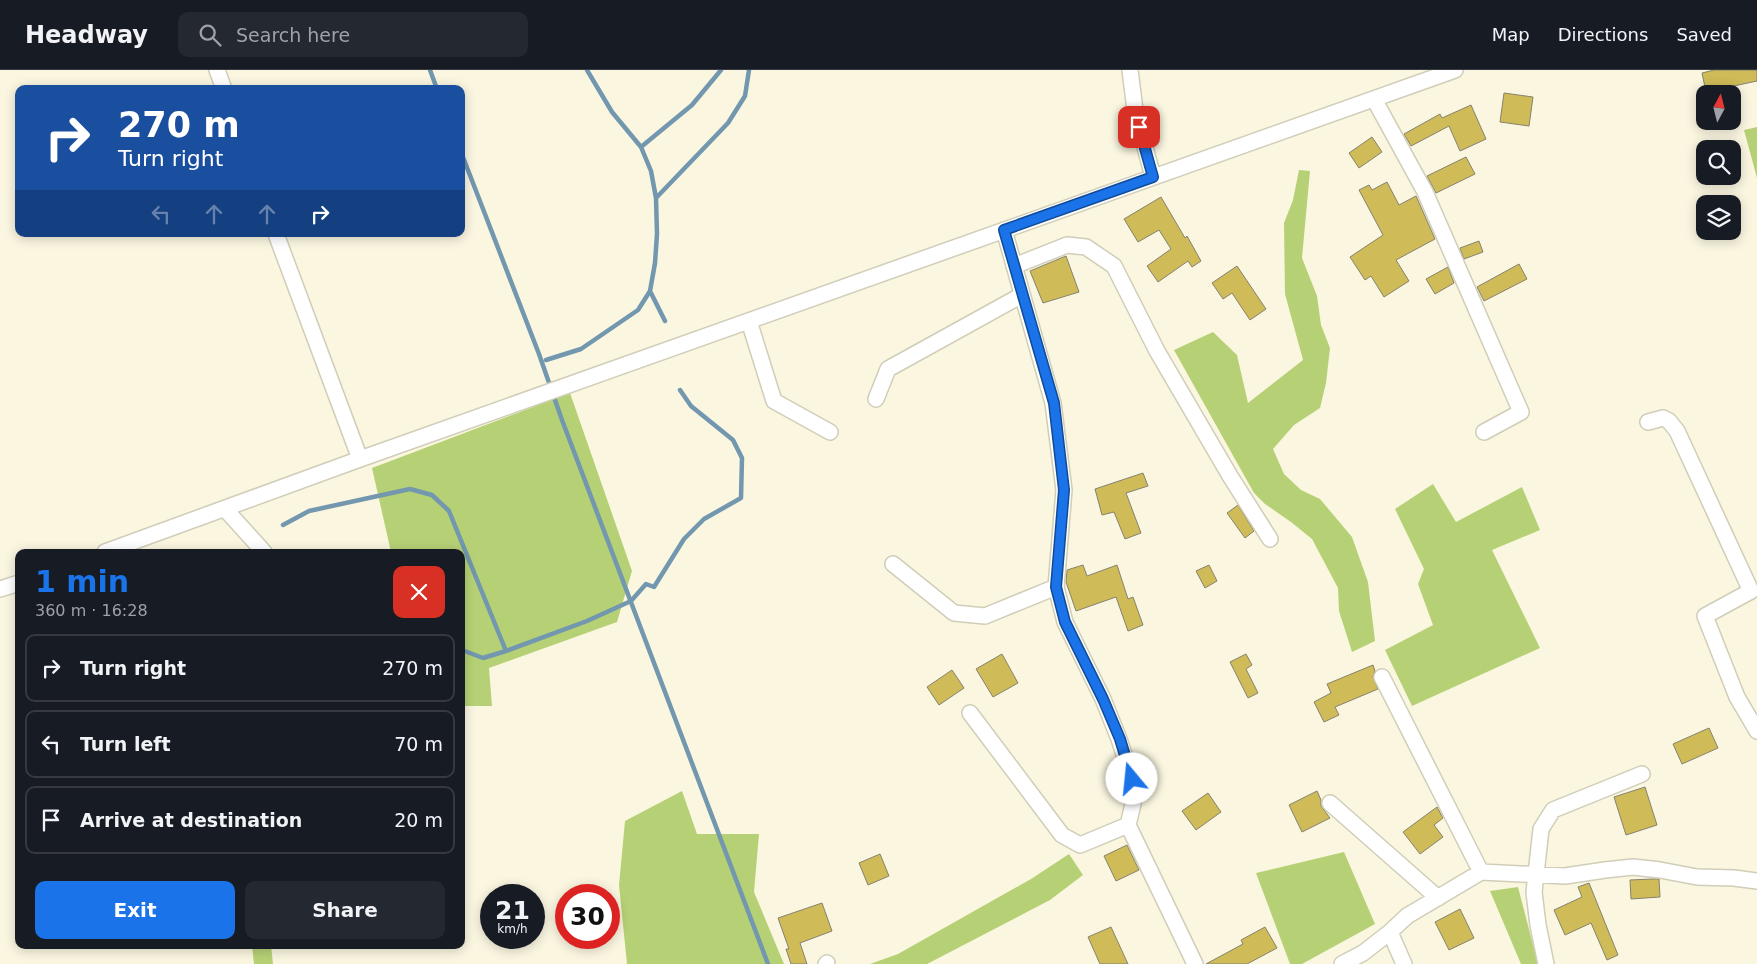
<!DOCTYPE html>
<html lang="en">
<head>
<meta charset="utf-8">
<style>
	body { margin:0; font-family:"DejaVu Sans",sans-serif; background:#242831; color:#f1f3f6; height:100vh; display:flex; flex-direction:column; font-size:19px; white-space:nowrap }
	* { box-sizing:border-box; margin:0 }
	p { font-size:16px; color:#9ea1a6 }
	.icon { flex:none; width:28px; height:28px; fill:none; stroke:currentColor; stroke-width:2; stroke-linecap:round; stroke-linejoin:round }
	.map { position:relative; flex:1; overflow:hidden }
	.drawer { position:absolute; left:15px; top:479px; width:450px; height:400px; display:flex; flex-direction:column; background:#171b24; border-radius:10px; box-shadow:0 2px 12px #0003 }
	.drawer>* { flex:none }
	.top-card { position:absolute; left:15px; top:15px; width:450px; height:152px; border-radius:10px; box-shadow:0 2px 12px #0003; background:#1a4fa0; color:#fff; overflow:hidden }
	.needle { width:32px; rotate:7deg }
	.fabs { position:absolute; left:1696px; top:15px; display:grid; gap:10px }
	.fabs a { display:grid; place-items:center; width:45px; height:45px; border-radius:10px; background:#171b24; box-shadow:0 2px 12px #0003; font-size:25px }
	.speed { position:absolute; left:480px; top:814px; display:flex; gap:10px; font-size:25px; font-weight:700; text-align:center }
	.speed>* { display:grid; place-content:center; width:65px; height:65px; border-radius:50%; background:#171b24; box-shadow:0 2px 12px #0003; line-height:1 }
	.speed small { font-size:12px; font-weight:400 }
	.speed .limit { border:8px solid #d22; background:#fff; color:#111 }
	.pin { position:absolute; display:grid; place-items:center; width:42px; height:42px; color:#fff; margin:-21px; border-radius:10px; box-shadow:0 2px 8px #0006 }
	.me { position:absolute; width:55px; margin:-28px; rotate:343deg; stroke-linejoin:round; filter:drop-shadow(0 0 4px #0008) }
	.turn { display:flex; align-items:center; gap:18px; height:105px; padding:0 20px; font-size:22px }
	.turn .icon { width:65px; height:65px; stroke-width:2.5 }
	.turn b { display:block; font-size:35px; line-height:42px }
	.lanes { display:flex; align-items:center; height:48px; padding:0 20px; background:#0003; justify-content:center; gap:25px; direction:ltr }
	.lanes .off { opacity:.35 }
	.round { display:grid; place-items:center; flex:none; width:52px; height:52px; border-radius:10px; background:#242831 }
	.headline { display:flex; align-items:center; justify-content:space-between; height:85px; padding:0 20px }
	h1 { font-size:30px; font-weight:800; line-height:38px; color:#1a73e8 }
	.action { display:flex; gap:10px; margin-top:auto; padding:10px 20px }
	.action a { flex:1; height:58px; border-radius:10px; background:#1a73e8; color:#fff; font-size:20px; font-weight:800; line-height:58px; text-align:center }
	.action a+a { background:#242831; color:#f1f3f6 }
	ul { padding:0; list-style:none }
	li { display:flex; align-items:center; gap:15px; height:68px; margin:0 10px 8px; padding:0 10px; border:2px solid #363941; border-radius:10px }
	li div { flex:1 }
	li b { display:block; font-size:19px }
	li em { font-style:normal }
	header { display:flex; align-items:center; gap:30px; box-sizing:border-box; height:70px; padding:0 25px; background:#171b24; border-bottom:1px solid #363941 }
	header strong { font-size:24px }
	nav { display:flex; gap:28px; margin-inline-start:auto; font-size:18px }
	.search { width:350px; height:45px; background:#242831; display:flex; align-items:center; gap:12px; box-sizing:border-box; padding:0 18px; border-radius:10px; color:#9ea1a6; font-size:19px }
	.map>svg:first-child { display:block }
	.green { fill:#b6d175 }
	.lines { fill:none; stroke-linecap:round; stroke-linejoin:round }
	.stream { stroke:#7297ae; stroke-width:4.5 }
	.building { fill:#cfbb57; stroke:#86826f }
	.minor-casing { stroke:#d0cdb8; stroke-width:18 }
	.minor { stroke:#fff; stroke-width:15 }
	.route-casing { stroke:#114b97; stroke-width:12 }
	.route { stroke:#1a73e8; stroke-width:9 }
</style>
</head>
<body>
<header>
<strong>Headway</strong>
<div class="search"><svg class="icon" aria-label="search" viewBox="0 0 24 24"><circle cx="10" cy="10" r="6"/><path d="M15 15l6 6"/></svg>Search here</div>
<nav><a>Map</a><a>Directions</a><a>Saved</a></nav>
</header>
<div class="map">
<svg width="1757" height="894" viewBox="0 0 1757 894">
	<rect width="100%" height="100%" fill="#faf6e0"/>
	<path class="green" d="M 1757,57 L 1757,108 L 1744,60 Z
		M 1299,100 L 1310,101 L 1302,188 L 1317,226 L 1321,255 L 1330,278 L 1326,313 L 1320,338 L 1294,355 L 1273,379 L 1284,404 L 1301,420 L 1320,429 L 1352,467 L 1368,512 L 1375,571 L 1352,582 L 1339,541 L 1338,518 L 1312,469 L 1291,452 L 1265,434 L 1254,423 L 1174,280 L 1213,262 L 1237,285 L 1248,333 L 1303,290 L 1285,224 L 1284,153 L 1293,130 Z
		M 570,323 L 632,501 L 617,552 L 489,598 L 492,636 L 461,636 L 461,482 L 391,482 L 372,398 Z
		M 1433,414 L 1456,452 L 1522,417 L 1540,460 L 1492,480 L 1540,578 L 1412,636 L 1385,580 L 1433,555 L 1418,514 L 1424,499 L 1395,439 Z
		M 682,721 L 697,764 L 759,764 L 754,822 L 784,894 L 627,894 L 619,815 L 625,751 Z
		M 1344,782 L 1375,854 L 1302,894 L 1290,894 L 1256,803 Z
		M 1069,784 L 1083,805 L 1050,830 L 927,894 L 870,894 L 898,884 L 1031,809 Z
		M 1518,817 L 1538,894 L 1521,894 L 1490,821 Z
		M 252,875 L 271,875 L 273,894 L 254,894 Z"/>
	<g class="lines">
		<path class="stream" d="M 430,0 L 437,19
			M 641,77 L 692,35 L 721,0
			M 461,82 L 539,284 L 562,350 L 768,894
			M 656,128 L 728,53 L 745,26 L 749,0
			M 650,221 L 665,251
			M 546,290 L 581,279 L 638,240 L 650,221 L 655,193 L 657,164 L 656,128 L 651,101 L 641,77 L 612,42 L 587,0
			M 283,455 L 309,441 L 410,419 L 432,425 L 449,441 L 506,581
			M 461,583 L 462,580 L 483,588 L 506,581 L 587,551 L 631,531 L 646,514 L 654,517 L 684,469 L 704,449 L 741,428 L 742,388 L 733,370 L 691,336 L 680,320"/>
	</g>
	<path class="building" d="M 1714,0 L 1757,0 L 1757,11 L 1706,22 L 1702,3 Z
		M 1504,23 L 1533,27 L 1529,56 L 1500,52 Z
		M 1471,35 L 1486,69 L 1460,81 L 1449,56 L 1411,76 L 1404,64 L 1440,44 L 1442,48 Z
		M 1372,67 L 1382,82 L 1359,98 L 1349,83 Z
		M 1466,87 L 1475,104 L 1436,123 L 1427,106 Z
		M 1387,112 L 1399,135 L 1416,126 L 1435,169 L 1396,190 L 1409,211 L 1384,227 L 1371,206 L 1365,210 L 1350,187 L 1383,165 L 1359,120 L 1369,115 L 1372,120 Z
		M 1161,127 L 1185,168 L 1187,166 L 1201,191 L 1192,197 L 1188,191 L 1158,212 L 1147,196 L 1171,179 L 1159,160 L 1138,172 L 1124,149 Z
		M 1479,171 L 1483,182 L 1464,189 L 1460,178 Z
		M 1066,186 L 1079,222 L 1043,233 L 1030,201 Z
		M 1519,194 L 1527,209 L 1484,231 L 1477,217 Z
		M 1237,196 L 1266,239 L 1250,250 L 1232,223 L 1223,229 L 1212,213 Z
		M 1448,197 L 1454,213 L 1435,224 L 1426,209 Z
		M 1143,403 L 1148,416 L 1126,423 L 1141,463 L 1125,469 L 1114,442 L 1102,445 L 1095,419 Z
		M 1238,435 L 1254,461 L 1245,468 L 1227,443 Z
		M 1083,495 L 1087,506 L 1117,495 L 1128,529 L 1133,527 L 1143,555 L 1128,561 L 1116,527 L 1076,541 L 1066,512 L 1067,500 Z
		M 1209,495 L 1217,511 L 1205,518 L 1196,501 Z
		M 1002,584 L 1018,613 L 993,627 L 976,599 Z
		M 1246,584 L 1252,595 L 1246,599 L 1258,623 L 1248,628 L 1230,592 Z
		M 1373,595 L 1375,601 L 1373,607 L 1378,619 L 1335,637 L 1339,645 L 1324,652 L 1314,632 L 1331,623 L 1327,614 Z
		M 952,600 L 964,618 L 939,635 L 927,617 Z
		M 1709,658 L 1718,678 L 1682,694 L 1673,674 Z
		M 1645,717 L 1657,755 L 1626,765 L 1614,727 Z
		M 1317,721 L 1321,730 L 1321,736 L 1330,748 L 1302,762 L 1289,735 Z
		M 1208,723 L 1221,742 L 1196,760 L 1182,741 Z
		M 1437,737 L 1443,748 L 1434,755 L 1443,767 L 1420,784 L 1403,762 Z
		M 1127,775 L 1139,800 L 1116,811 L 1104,786 Z
		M 880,784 L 889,806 L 868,815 L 859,793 Z
		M 1652,809 L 1659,809 L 1660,827 L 1631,829 L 1630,810 Z
		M 1589,813 L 1618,885 L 1607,890 L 1591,853 L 1565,865 L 1554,840 L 1582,827 L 1578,817 Z
		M 822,833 L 832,861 L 800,873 L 807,894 L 791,894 L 786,879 L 789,879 L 778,848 Z
		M 1460,839 L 1474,868 L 1449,880 L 1435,852 Z
		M 1111,857 L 1128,894 L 1100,894 L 1088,867 Z
		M 1265,857 L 1277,878 L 1247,894 L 1206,894 L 1243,874 L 1241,870 Z"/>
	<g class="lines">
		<g class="minor-casing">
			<path id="minor" d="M 217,0 L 224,19
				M 1130,0 L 1135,40 L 1153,107
				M 1374,29 L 1425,122 L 1521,342 L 1484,362
				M 276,164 L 360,389
				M 1014,196 L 1067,175 L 1086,177 L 1114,196 L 1157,281 L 1230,406 L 1270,469
				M 749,251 L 774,331 L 830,362
				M 876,329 L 888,299 L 1022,225
				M 1648,352 L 1663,348 L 1669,351 L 1677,361 L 1751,521 L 1705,546 L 1737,627 L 1757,661
				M 225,439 L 264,482
				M 105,482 L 360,389 L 1455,0
				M 893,494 L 954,543 L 985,546 L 1056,517
				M 0,519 L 19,513
				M 1382,607 L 1481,802
				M 970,643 L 1062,765 L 1080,775 L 1128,755 L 1133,734 L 1132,709 L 1119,669 L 1103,629 L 1065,552 L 1056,517 L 1064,420 L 1053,333 L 1004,160
				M 1330,733 L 1438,828
				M 1128,755 L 1195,894
				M 1390,862 L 1404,894
				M 826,894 L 827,893
				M 1342,894 L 1363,883 L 1390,862 L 1407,846 L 1481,802 L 1565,806 L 1605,800 L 1633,797 L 1660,800 L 1697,807 L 1734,808 L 1757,811
				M 1546,894 L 1538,855 L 1534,822 L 1541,759 L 1553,740 L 1642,704"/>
		</g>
		<use href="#minor" class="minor"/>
	</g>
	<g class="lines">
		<g class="route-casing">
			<path id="route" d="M 1132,709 L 1120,669 L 1103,629 L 1065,552 L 1056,517 L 1064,420 L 1054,333 L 1004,160 L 1153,107 L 1139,57"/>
		</g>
		<use href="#route" class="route"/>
	</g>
</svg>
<div class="fabs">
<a><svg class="needle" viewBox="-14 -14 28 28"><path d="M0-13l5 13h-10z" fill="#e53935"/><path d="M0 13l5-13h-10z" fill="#9ea1a6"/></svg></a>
<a><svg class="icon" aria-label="search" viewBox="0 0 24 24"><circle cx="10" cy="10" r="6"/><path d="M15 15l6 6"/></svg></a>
<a><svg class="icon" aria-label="layers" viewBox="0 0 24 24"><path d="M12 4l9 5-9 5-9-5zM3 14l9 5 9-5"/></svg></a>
</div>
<div class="speed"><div>21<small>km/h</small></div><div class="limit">30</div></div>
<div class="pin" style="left:1139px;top:57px;background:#d93025"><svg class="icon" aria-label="arrive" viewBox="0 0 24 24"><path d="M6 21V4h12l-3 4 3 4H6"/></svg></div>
<svg class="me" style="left:1132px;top:709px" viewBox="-20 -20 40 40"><circle r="19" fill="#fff"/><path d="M0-13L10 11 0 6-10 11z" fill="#1a73e8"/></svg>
<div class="top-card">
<div class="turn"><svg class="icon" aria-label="right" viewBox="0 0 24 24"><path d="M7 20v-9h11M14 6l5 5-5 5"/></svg><div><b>270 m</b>Turn right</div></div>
<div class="lanes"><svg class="icon off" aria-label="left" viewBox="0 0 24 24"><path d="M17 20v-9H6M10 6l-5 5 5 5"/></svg><svg class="icon off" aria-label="ahead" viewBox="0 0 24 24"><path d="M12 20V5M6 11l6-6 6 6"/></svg><svg class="icon off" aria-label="ahead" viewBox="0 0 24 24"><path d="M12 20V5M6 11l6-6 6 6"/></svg><svg class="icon" aria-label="right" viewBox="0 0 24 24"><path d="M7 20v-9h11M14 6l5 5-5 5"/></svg></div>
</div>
<section class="drawer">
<div class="headline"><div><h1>1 min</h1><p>360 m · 16:28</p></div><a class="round" style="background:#d93025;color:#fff"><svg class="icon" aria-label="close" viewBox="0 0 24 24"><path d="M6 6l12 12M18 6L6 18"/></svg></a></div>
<ul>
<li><svg class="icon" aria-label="right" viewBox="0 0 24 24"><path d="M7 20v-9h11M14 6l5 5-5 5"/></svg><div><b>Turn right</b></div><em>270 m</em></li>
<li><svg class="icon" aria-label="left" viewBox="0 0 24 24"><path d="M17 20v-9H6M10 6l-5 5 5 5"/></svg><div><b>Turn left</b></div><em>70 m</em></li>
<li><svg class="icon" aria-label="arrive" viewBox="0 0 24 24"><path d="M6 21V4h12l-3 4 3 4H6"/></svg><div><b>Arrive at destination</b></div><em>20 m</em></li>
</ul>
<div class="action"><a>Exit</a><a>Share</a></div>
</section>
</div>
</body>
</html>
